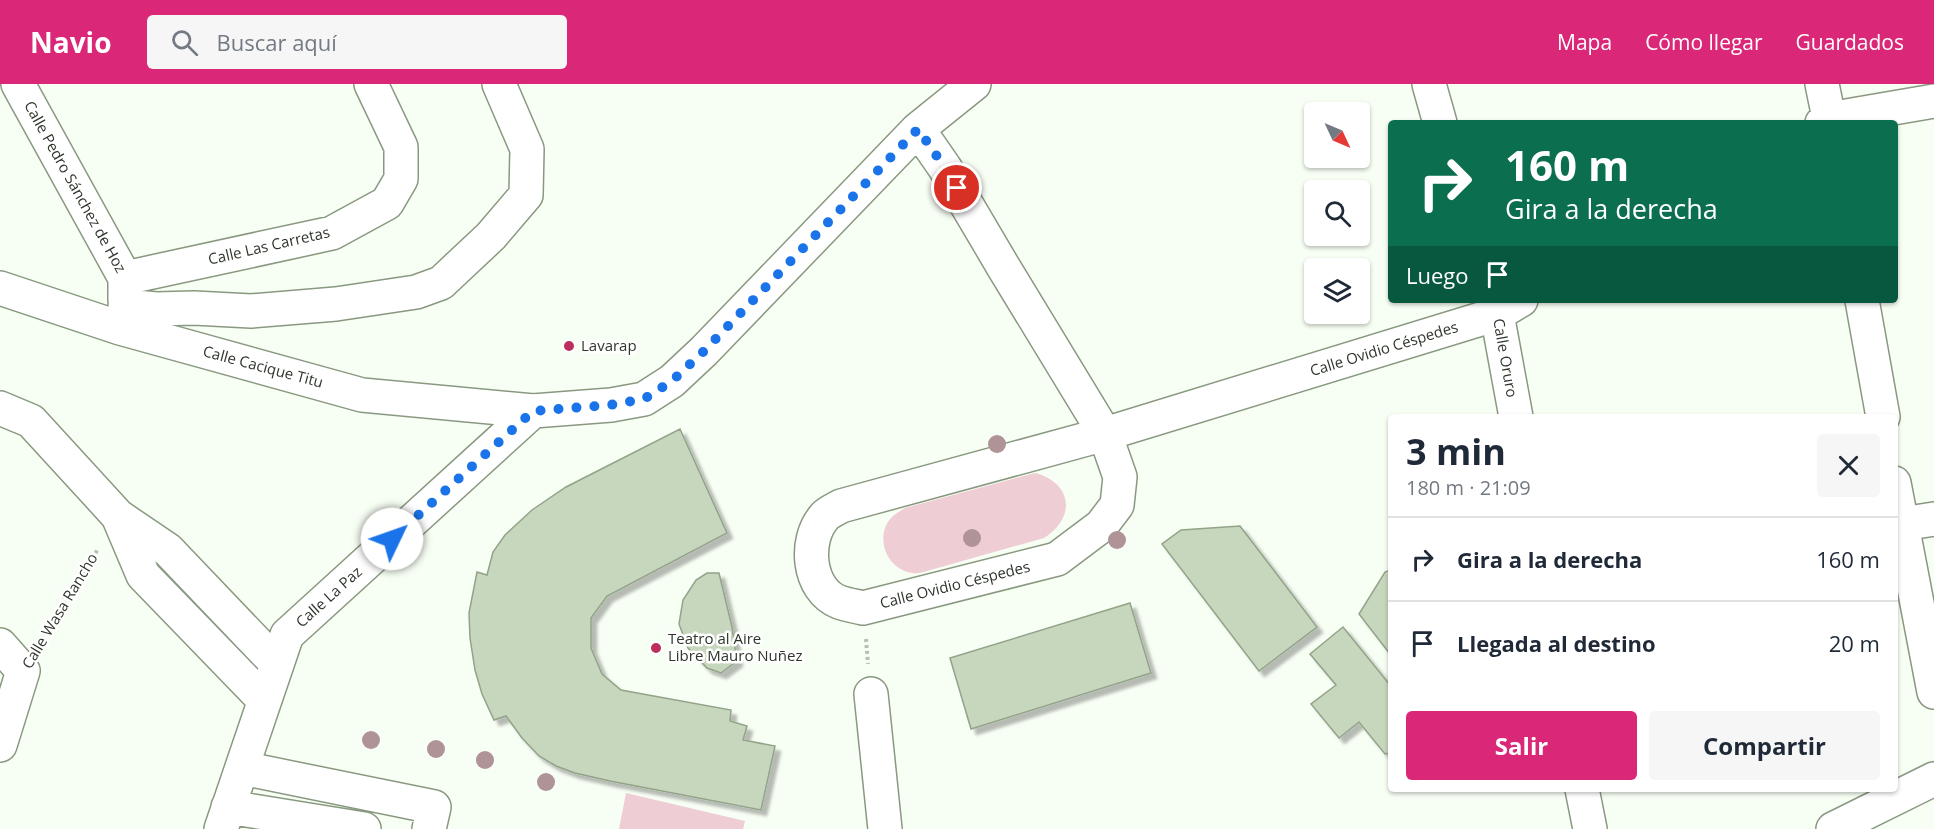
<!DOCTYPE html>
<html lang="es">
<head>
<meta charset="utf-8">
<style>
	body { margin:0; font-family:"Open Sans",sans-serif; background:#f6f6f7; color:#1f2937; height:100vh; display:flex; flex-direction:column; font-size:22px; white-space:nowrap }
	* { box-sizing:border-box; margin:0 }
	p { font-size:20px; color:#747a83 }
	.icon { flex:none; width:33px; height:33px; fill:none; stroke:currentColor; stroke-width:2; stroke-linecap:round; stroke-linejoin:round }
	.map { position:relative; flex:1; overflow:hidden }
	.sheet { position:absolute; left:1388px; top:330px; width:510px; height:378px; display:flex; flex-direction:column; background:#fff; border-radius:6px; box-shadow:0 2px 4px #0004 }
	.sheet>* { flex:none }
	.guide { position:absolute; left:1388px; top:36px; width:510px; height:183px; border-radius:6px; box-shadow:0 2px 4px #0004; background:#0b6e4f; color:#fff; overflow:hidden }
	.needle { width:39px; rotate:134deg }
	.buttons { position:absolute; left:1304px; top:18px; display:grid; gap:12px }
	.buttons a { display:grid; place-items:center; width:66px; height:66px; border-radius:6px; background:#fff; box-shadow:0 2px 4px #0004; font-size:30px }
	.pin { position:absolute; display:grid; place-items:center; width:51px; height:51px; color:#fff; margin:-26px; border:3px solid #fff; border-radius:50%; box-shadow:0 2px 6px #0007 }
	.me { position:absolute; width:66px; margin:-33px; rotate:48deg; stroke-linejoin:round; filter:drop-shadow(0 0 4px #0008) }
	.turn { display:flex; align-items:center; gap:21px; height:126px; padding:0 18px; font-size:27px }
	.turn .icon { width:78px; height:78px; stroke-width:2.5 }
	.turn b { display:block; font-size:42px; line-height:51px }
	.then { display:flex; align-items:center; height:57px; padding:0 18px; background:#0003; gap:12px; font-size:22px }
	.round { display:grid; place-items:center; flex:none; width:63px; height:63px; border-radius:6px; background:#f6f6f7 }
	.summary { display:flex; align-items:center; justify-content:space-between; height:102px; padding:0 18px }
	h1 { font-size:36px; font-weight:700; line-height:45px }
	.cta { display:flex; gap:12px; margin-top:auto; padding:12px 18px }
	.cta a { flex:1; height:69px; border-radius:6px; background:#db2777; color:#fff; font-size:24px; font-weight:700; line-height:69px; text-align:center }
	.cta a+a { background:#f6f6f7; color:#1f2937 }
	ul { padding:0; list-style:none }
	li { display:flex; align-items:center; gap:18px; height:84px; padding:0 18px; border-top:2px solid #e0e1e3 }
	li div { flex:1 }
	li b { display:block; font-size:22px }
	li em { font-style:normal }
	header { display:flex; align-items:center; gap:36px; box-sizing:border-box; height:84px; padding:0 30px; background:#db2777; color:#fff }
	header strong { font-size:28px }
	nav { display:flex; gap:33px; margin-inline-start:auto; font-size:21px }
	.search { width:420px; height:54px; background:#f6f6f7; display:flex; align-items:center; gap:15px; box-sizing:border-box; padding:0 21px; border-radius:6px; color:#747a83; font-size:22px }
	.map>svg:first-child { display:block }
	.green { fill:#efcdd4 }
	.building { fill:#c6d7bd; stroke:#93a38a; stroke-width:1.5; filter:url(#shadow) }
	.lines { fill:none; stroke-linecap:round; stroke-linejoin:round }
	.street-casing { stroke:#899981; stroke-width:36 }
	.secondary-casing { stroke:#899981; stroke-width:36 }
	.path { stroke:#b7beb4; stroke-width:4; stroke-dasharray:3 3; stroke-linecap:butt }
	.street { stroke:#fff; stroke-width:33 }
	.secondary { stroke:#fff; stroke-width:33 }
	.tree { fill:#b09396 }
	.route { stroke:#1a73e8; stroke-width:10; stroke-dasharray:0 18 }
	.poi-dot { fill:#bc2e5e; stroke:#fff; stroke-width:2 }
	.labels { text-anchor:middle; stroke-width:5; stroke-linejoin:round; paint-order:stroke }
	.street-label { font-size:15px; fill:#2f362c; stroke:#fff }
	.poi-label { font-size:15px; fill:#2f362c; stroke:#fff; text-anchor:start }
</style>
</head>
<body>
<header>
<strong>Navio</strong>
<div class="search"><svg class="icon" aria-label="search" viewBox="0 0 24 24"><circle cx="10" cy="10" r="6"/><path d="M15 15l6 6"/></svg>Buscar aquí</div>
<nav><a>Mapa</a><a>Cómo llegar</a><a>Guardados</a></nav>
</header>
<div class="map">
<svg width="1934" height="745" viewBox="0 0 1934 745">
	<defs>
		<filter id="shadow"><feDropShadow dx="5.5" dy="5.5" stdDeviation="1.5" flood-color="#0004"/></filter>
	</defs>
	<rect width="100%" height="100%" fill="#f7fef3"/>
	<path class="green" d="M 1035,389 C 1073,399 1076,434 1044,454 L 927,487 C 923,488 918,490 913,489 C 886,486 873,451 893,432 C 897,429 901,426 905,424 Z
		M 626,709 L 745,737 L 743,745 L 619,745 Z"/>
	<path class="building" d="M 680,345 L 727,449 L 607,512 L 591,534 L 591,564 L 602,590 L 621,606 L 731,626 L 730,637 L 747,642 L 743,656 L 775,662 L 761,726 L 610,697 L 575,689 L 556,682 L 539,672 L 522,654 L 506,632 L 494,636 L 482,610 L 475,586 L 470,554 L 469,529 L 477,488 L 487,491 L 493,468 L 505,451 L 532,426 L 566,403 Z
		M 1240,442 L 1317,543 L 1259,587 L 1162,460 L 1181,446 Z
		M 1390,486 L 1390,570 L 1359,530 L 1385,488 Z
		M 707,489 L 719,489 L 732,543 L 737,577 L 721,589 L 707,584 L 688,564 L 679,540 L 683,516 L 696,496 Z
		M 1130,519 L 1151,589 L 971,645 L 950,574 Z
		M 1343,543 L 1390,601 L 1390,669 L 1385,670 L 1359,638 L 1339,654 L 1311,620 L 1336,601 L 1310,570 Z"/>
	<g class="lines">
		<g class="street-casing">
			<path id="street" d="M 18,0 L 125,194 L 125,216
				M 1429,0 L 1440,39
				M 1822,0 L 1830,39
				M 1822,39 L 1829,35 L 1934,17
				M 918,45 L 945,84 L 1004,184 L 1105,350 L 1120,393 L 1117,421 L 1101,442 L 1057,475 L 863,524 C 855,522 847,521 839,518 C 808,506 803,456 825,432 C 829,428 836,425 841,422 L 1105,350 L 1497,230 L 1521,216
				M 125,194 L 332,149 L 387,119 L 401,95 L 401,63 L 371,0
				M 1493,216 L 1497,230 L 1516,333
				M 1862,216 L 1883,333
				M 125,222 L 156,225 L 194,224 L 251,227 L 336,220 L 416,208 L 441,199 L 491,152 L 526,111 L 527,65 L 499,0
				M 0,324 L 31,337 L 118,432 L 168,466 L 277,580
				M 1894,399 L 1934,608
				M 118,432 L 143,491 L 264,616
				M 1902,440 L 1934,435
				M 0,561 L 23,587 L 0,661
				M 871,610 L 885,745
				M 242,684 L 434,723 L 429,745
				M 1582,705 L 1590,745
				M 228,723 L 364,745
				M 221,745 L 287,551 L 533,327 L 611,321 L 644,315 L 672,297 L 704,267 L 918,45 L 974,0
				M 1833,745 L 1934,695"/>
		</g>
		<g class="secondary-casing">
			<path id="secondary" d="M 0,204 L 120,244 L 362,311 L 533,327"/>
		</g>
		<path class="path" d="M 866,555 L 868,580
			M 39,561 L 98,465"/>
		<use href="#street" class="street"/>
		<use href="#secondary" class="secondary"/>
	</g>
	<g class="tree">
		<circle cx="997" cy="360" r="9"/>
		<circle cx="972" cy="454" r="9"/>
		<circle cx="1117" cy="456" r="9"/>
		<circle cx="371" cy="656" r="9"/>
		<circle cx="436" cy="665" r="9"/>
		<circle cx="485" cy="676" r="9"/>
		<circle cx="546" cy="698" r="9"/>
	</g>
	<g class="lines">
		<path class="route" d="M 392,455 L 533,327 L 610,321 L 644,315 L 672,297 L 704,267 L 918,45 L 945,84 L 957,104"/>
	</g>
	<g class="poi-dot">
		<circle cx="569" cy="262" r="6"/>
		<circle cx="656" cy="564" r="6"/>
	</g>
	<g class="labels">
		<g class="street-label">
			<text transform="translate(75 103) rotate(61)" y="5">Calle Pedro Sánchez de Hoz</text>
			<text transform="translate(269 162) rotate(-13)" y="5">Calle Las Carretas</text>
			<text transform="translate(1384 265) rotate(-17)" y="5">Calle Ovidio Céspedes</text>
			<text transform="translate(1505 274) rotate(80)" y="5">Calle Oruro</text>
			<text transform="translate(263 283) rotate(15)" y="5">Calle Cacique Titu</text>
			<text transform="translate(955 501) rotate(-14)" y="5">Calle Ovidio Céspedes</text>
			<text transform="translate(329 513) rotate(-42)" y="5">Calle La Paz</text>
			<text transform="translate(60 527) rotate(-59)" y="5">Calle Wasa Rancho</text>
		</g>
		<g class="poi-label">
			<text x="581" y="267">Lavarap</text>
			<text x="668" y="560">Teatro al Aire<tspan x="668" dy="17">Libre Mauro Nuñez</tspan></text>
		</g>
	</g>
</svg>
<div class="buttons">
<a><svg class="needle" viewBox="-14 -14 28 28"><path d="M0-13l5 13h-10z" fill="#e53935"/><path d="M0 13l5-13h-10z" fill="#747a83"/></svg></a>
<a><svg class="icon" aria-label="search" viewBox="0 0 24 24"><circle cx="10" cy="10" r="6"/><path d="M15 15l6 6"/></svg></a>
<a><svg class="icon" aria-label="layers" viewBox="0 0 24 24"><path d="M12 4l9 5-9 5-9-5zM3 14l9 5 9-5"/></svg></a>
</div>
<div class="pin" style="left:957px;top:104px;background:#d93025"><svg class="icon" aria-label="arrive" viewBox="0 0 24 24"><path d="M6 21V4h12l-3 4 3 4H6"/></svg></div>
<svg class="me" style="left:392px;top:455px" viewBox="-20 -20 40 40"><circle r="19" fill="#fff"/><path d="M0-13L10 11 0 6-10 11z" fill="#1a73e8"/></svg>
<div class="guide">
<div class="turn"><svg class="icon" aria-label="right" viewBox="0 0 24 24"><path d="M7 20v-9h11M14 6l5 5-5 5"/></svg><div><b>160 m</b>Gira a la derecha</div></div>
<div class="then">Luego<svg class="icon" aria-label="arrive" viewBox="0 0 24 24"><path d="M6 21V4h12l-3 4 3 4H6"/></svg></div>
</div>
<section class="sheet">
<div class="summary"><div><h1>3 min</h1><p>180 m · 21:09</p></div><a class="round"><svg class="icon" aria-label="close" viewBox="0 0 24 24"><path d="M6 6l12 12M18 6L6 18"/></svg></a></div>
<ul>
<li><svg class="icon" aria-label="right" viewBox="0 0 24 24"><path d="M7 20v-9h11M14 6l5 5-5 5"/></svg><div><b>Gira a la derecha</b></div><em>160 m</em></li>
<li><svg class="icon" aria-label="arrive" viewBox="0 0 24 24"><path d="M6 21V4h12l-3 4 3 4H6"/></svg><div><b>Llegada al destino</b></div><em>20 m</em></li>
</ul>
<div class="cta"><a>Salir</a><a>Compartir</a></div>
</section>
</div>
</body>
</html>
